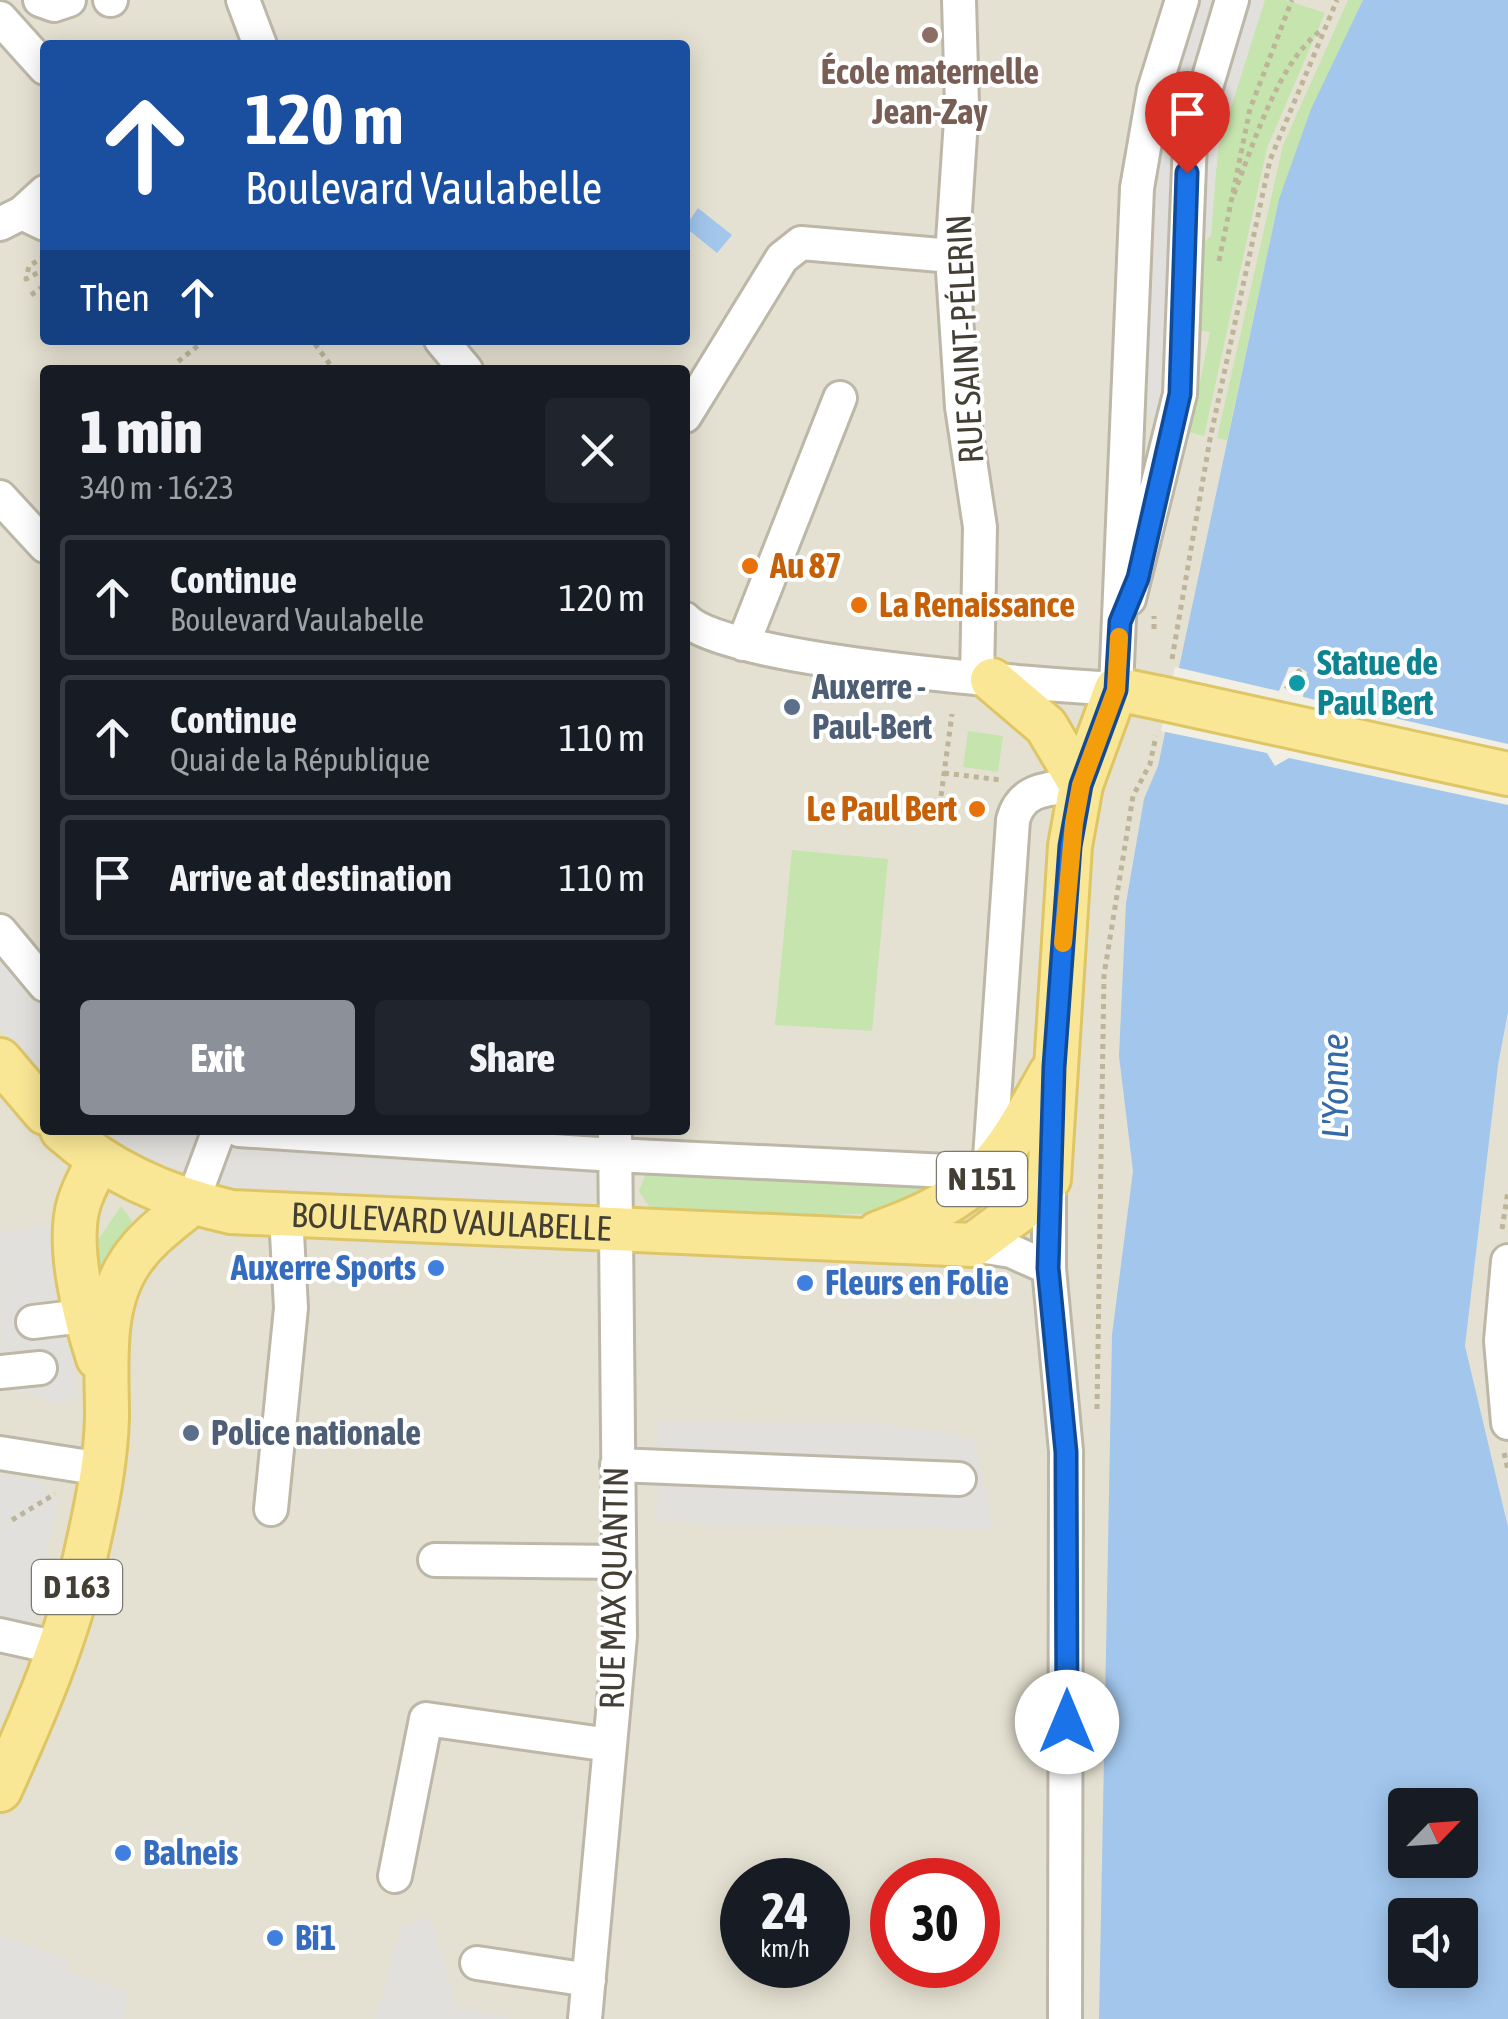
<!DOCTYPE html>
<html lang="en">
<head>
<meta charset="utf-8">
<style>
	body { margin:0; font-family:"Asap Condensed",sans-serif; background:#20242c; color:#f1f3f6; height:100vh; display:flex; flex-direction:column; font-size:38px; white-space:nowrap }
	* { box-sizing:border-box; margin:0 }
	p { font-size:32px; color:#9ea1a6 }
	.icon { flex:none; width:55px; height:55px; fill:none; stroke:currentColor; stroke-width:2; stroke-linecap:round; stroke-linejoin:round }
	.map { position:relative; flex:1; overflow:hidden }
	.sheet { position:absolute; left:40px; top:365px; width:650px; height:770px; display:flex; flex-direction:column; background:#171b24; border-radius:10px; box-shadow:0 5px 25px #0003 }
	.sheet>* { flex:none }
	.guide { position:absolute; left:40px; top:40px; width:650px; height:305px; border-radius:10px; box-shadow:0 5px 25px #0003; background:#1a4fa0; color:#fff; overflow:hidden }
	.needle { width:65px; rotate:65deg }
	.tools { position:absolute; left:1388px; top:1788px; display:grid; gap:20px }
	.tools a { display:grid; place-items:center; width:90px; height:90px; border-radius:10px; background:#171b24; box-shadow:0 5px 25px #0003; font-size:50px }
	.speed { position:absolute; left:720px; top:1858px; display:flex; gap:20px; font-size:50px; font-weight:700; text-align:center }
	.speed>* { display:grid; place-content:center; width:130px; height:130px; border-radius:50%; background:#171b24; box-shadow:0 5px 25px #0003; line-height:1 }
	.speed small { font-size:25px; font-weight:400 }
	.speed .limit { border:15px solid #d22; background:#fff; color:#111 }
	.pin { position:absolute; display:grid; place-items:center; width:85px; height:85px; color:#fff; margin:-102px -42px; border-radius:50% 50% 50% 0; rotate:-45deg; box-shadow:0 0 10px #0007 }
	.pin .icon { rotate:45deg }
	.me { position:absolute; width:110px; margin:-55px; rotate:0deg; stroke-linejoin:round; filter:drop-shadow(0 0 8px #0008) }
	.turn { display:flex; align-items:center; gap:35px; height:210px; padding:0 40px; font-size:45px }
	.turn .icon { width:130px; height:130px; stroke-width:2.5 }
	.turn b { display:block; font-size:70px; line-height:85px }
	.then { display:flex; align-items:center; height:95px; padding:0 40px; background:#0003; gap:20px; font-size:38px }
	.round { display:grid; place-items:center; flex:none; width:105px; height:105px; border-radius:10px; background:#20242c }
	.headline { display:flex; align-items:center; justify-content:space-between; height:170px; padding:0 40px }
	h1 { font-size:60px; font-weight:800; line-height:75px }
	.primary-button { display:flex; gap:20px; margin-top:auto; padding:20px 40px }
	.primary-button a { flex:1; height:115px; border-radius:10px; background:#8c9099; color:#fff; font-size:40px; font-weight:800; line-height:115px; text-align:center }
	.primary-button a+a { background:#20242c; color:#f1f3f6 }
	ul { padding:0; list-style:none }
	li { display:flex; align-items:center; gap:30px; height:125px; margin:0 20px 15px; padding:0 20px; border:5px solid #363941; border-radius:10px }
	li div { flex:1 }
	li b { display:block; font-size:38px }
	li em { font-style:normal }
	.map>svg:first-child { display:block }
	.residential { fill:#e5e1d2; fill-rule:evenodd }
	.green { fill:#c6e4ae }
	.parking { fill:#e2e0dc }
	.water { fill:#a2c6ec; fill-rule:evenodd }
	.pier { fill:#f1efe4 }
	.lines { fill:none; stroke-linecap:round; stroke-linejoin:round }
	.minor-casing { stroke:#bcb7a7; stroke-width:38 }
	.major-casing { stroke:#dec666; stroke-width:48 }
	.path { stroke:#bdb499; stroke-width:5; stroke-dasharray:5 5; stroke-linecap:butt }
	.minor { stroke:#fff; stroke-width:32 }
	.major { stroke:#fae795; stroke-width:42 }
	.major-bridge-casing { stroke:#dec666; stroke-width:48; stroke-linecap:butt }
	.major-bridge { stroke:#fae795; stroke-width:42 }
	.route-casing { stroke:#114b97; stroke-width:25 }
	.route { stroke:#1a73e8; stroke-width:18 }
	.slow { stroke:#f59e0b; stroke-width:18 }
	.education-dot { fill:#8d6e63; stroke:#fff; stroke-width:4 }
	.food-dot { fill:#e8710a; stroke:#fff; stroke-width:4 }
	.culture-dot { fill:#0f9aa8; stroke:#fff; stroke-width:4 }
	.service-dot { fill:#5c6f8a; stroke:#fff; stroke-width:4 }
	.shop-dot { fill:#3f7fe0; stroke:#fff; stroke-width:4 }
	.labels { text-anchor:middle; stroke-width:8; stroke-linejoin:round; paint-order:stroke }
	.shield { fill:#fff; stroke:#7b7971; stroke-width:2.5 }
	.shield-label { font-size:32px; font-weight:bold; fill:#433f34 }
	.education-label { font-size:35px; font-weight:bold; fill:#785e54; stroke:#fff }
	.street-label { font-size:35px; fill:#433f34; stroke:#fff }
	.food-label { font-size:35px; font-weight:bold; fill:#c56008; stroke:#fff; text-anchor:start }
	.culture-label { font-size:35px; font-weight:bold; fill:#0d838f; stroke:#fff; text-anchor:start }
	.service-label { font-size:35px; font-weight:bold; fill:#4e5e75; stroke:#fff; text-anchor:start }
	.shop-label { font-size:35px; font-weight:bold; fill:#366cbe; stroke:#fff; text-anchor:start }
	.water-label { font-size:38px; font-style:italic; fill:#336baa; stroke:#fff }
</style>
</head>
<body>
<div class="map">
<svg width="1508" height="2019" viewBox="0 0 1508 2019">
	<rect width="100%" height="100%" fill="#f1efe4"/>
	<path class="residential" d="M 0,0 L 1508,0 L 1508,2019 L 0,2019 ZM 45,45 L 685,45 L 685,340 L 45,340 ZM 45,370 L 685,370 L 685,1130 L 45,1130 ZM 1405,1805 L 1460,1805 L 1460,1860 L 1405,1860 ZM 742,1880 L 828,1880 L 828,1965 L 742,1965 ZM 892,1880 L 978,1880 L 978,1965 L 892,1965 ZM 1405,1915 L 1460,1915 L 1460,1970 L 1405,1970 Z"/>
	<path class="green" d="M 1265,0 L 1285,0 L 1325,13 L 1267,148 L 1204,436 L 1190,432 L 1210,332 L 1193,329 L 1196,248 L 1211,236 L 1218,148 Z
		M 1348,0 L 1363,0 L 1312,109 L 1279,199 L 1227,440 L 1217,438 L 1283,145 Z
		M 968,731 L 1003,736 L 998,772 L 963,767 Z
		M 792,850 L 888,859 L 872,1031 L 775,1025 Z
		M 1020,1162 L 1021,1191 L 980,1219 L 974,1205 Z
		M 656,1170 L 943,1182 L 879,1213 L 831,1215 L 649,1207 L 639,1191 L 646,1173 Z
		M 121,1206 L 132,1221 L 100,1296 L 96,1243 Z"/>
	<path class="parking" d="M 1199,0 L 1264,0 L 1218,148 L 1210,235 L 1195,247 L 1183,416 L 1145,415 L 1161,135 Z
		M 0,953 L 45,1007 L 45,1077 L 0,1027 Z
		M 104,1130 L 179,1130 L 228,1148 L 265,1152 L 582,1156 L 599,1166 L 601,1178 L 594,1202 L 584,1208 L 236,1192 L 151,1163 Z
		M 55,1224 L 78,1399 L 54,1404 L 30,1393 L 1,1389 L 0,1232 Z
		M 658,1421 L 887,1424 L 974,1439 L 994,1530 L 656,1522 Z
		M 0,1474 L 41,1482 L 58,1504 L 30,1628 L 0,1624 Z
		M 430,1916 L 457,2007 L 512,2019 L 376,2019 L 402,1927 Z
		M 0,1935 L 69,1959 L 67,1971 L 130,1993 L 123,2019 L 0,2019 Z"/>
	<path class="water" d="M 1363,0 L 1508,0 L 1508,1012 L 1498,1065 L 1465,1346 L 1508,1527 L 1508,2019 L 1099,2019 L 1112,1335 L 1133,1171 L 1119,1056 L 1126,903 L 1144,799 L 1158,766 L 1279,199 L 1311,109 ZM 1405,1805 L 1460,1805 L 1460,1860 L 1405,1860 ZM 1405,1915 L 1460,1915 L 1460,1970 L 1405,1970 Z
		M 698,208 L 732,235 L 717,253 L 685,227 Z"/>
	<path class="pier" d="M 1175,667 L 1279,691 L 1289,667 L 1299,667 L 1307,672 L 1303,697 L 1508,744 L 1508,805 L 1289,758 L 1275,766 L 1267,753 L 1161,731 Z"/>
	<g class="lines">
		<g class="minor-casing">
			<path id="minor" d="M 40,0 L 54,5 L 69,0
				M 110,0 L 111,0
				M 243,0 L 260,45
				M 959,0 L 962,105 L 952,256 L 962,407 L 980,527 L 977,678
				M 0,18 L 45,68
				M 22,213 L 45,192
				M 0,224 L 22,213 L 45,224
				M 441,340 L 466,370
				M 685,416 L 782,258 L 801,243 L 952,256
				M 0,497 L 45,546
				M 1129,599 L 1180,394 L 1190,141 L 1232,0
				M 685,619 C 726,662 1044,685 1116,689 L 1137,188 L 1154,90 L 1182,0
				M 743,644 L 840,398
				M 0,931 L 45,985
				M 239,1130 L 614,1155 L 989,1173 L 1013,820 C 1022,786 1052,789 1081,785
				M 1049,1179 L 1049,1268 L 1066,1451 L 1065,2019
				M 192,1203 L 219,1130
				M 973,1245 L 1011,1251 L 1049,1268
				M 1508,1261 L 1501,1341 L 1508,1423
				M 33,1322 L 108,1313
				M 0,1372 L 40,1368
				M 0,1453 L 102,1469
				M 617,1465 L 959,1479
				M 271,1509 L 291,1308 L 286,1215
				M 435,1560 L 619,1562
				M 0,1635 L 58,1648
				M 395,1876 L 426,1719 L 610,1745
				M 477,1963 L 589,1980
				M 585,2019 L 620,1636 L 615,1130"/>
		</g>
		<g class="major-casing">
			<g id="major">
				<path d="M 992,680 L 1046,726 L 1081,785"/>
				<path d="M 1201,707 L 1508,774"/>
				<path d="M 0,1060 L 45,1113"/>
				<path id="s1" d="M 62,1130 C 110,1173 169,1198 231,1212 L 973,1245 L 1023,1208 L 1049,1179 L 1070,846 L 1081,785 L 1116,689 L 1160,698"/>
				<path d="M 878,1233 C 981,1196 998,1168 1050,1074"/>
				<path d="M 98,1358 C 85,1318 66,1245 79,1203 C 83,1189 92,1174 98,1160"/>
				<path d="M 0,1790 C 34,1715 69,1635 86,1553 C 96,1509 106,1462 107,1417 C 107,1365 100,1306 131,1261 C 147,1237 171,1221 192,1203"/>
			</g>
		</g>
		<path class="path" d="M 1234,194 C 1253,145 1279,60 1322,30
			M 45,256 L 29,266 L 26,279 L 45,269
			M 1219,261 L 1250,109 L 1292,0
			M 31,295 L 45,285
			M 315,344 L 334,370
			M 175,370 L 175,364 L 205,340
			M 1154,629 L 1154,616
			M 1172,659 L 1210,439 L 1270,160 L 1337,0
			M 1286,689 L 1299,671 L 1304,680 L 1302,693
			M 944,773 L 1001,780
			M 941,796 L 952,714
			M 1502,1229 L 1508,1191
			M 1097,1409 L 1104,975 L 1133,796 L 1150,764 L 1156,736
			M 1504,1453 L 1508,1470
			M 12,1520 L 55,1494"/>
		<use href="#minor" class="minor"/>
		<use href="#major" class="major"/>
		<g class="major-bridge-casing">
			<path id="major-bridge" d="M 1160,698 L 1201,707"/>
		</g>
		<use href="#major-bridge" class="major-bridge"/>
	</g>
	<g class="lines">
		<g class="route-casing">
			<path id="route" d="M 1067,1722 L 1066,1452 L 1048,1268 L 1054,1067 L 1070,846 L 1081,785 L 1116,690 L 1120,622 L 1138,578 L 1180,394 L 1187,173"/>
		</g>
		<use href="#route" class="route"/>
		<path class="slow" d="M 1063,943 L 1074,823 L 1081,785 L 1116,690 L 1119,637"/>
	</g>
	<circle class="education-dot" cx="930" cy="35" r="10"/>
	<g class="food-dot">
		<circle cx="750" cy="566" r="10"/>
		<circle cx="859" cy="605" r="10"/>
		<circle cx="977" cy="809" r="10"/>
	</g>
	<circle class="culture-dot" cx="1297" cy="683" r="10"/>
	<g class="service-dot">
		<circle cx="792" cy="707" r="10"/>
		<circle cx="191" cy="1433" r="10"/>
	</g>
	<g class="shop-dot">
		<circle cx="436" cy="1268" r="10"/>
		<circle cx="805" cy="1283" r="10"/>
		<circle cx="123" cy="1853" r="10"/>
		<circle cx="275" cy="1938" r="10"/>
	</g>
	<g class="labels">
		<g class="shield">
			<rect x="937" y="1152" width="90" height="54" rx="8"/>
			<rect x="32" y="1560" width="90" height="54" rx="8"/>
		</g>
		<g class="shield-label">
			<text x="982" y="1190">N 151</text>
			<text x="77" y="1598">D 163</text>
		</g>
		<g class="education-label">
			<text x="930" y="84">École maternelle<tspan x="930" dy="40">Jean-Zay</tspan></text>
		</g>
		<g class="street-label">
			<text transform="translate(965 339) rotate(-93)" y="12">RUE SAINT-PÉLERIN</text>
			<text dy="12" stroke="none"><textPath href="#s1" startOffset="410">BOULEVARD VAULABELLE</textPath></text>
			<text transform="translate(614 1588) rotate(-89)" y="12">RUE MAX QUANTIN</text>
		</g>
		<g class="food-label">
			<text x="770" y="578">Au 87</text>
			<text x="879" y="617">La Renaissance</text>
			<text x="957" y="821" text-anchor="end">Le Paul Bert</text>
		</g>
		<g class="culture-label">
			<text x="1317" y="675">Statue de<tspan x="1317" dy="40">Paul Bert</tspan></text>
		</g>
		<g class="service-label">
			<text x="812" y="699">Auxerre -<tspan x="812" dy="40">Paul-Bert</tspan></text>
			<text x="211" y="1445">Police nationale</text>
		</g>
		<g class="shop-label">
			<text x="416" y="1280" text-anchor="end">Auxerre Sports</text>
			<text x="825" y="1295">Fleurs en Folie</text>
			<text x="143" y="1865">Balneis</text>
			<text x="295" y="1950">Bi1</text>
		</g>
		<g class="water-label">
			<text transform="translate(1335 1086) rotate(-90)" y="13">L'Yonne</text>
		</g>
	</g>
</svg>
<div class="tools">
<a><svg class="needle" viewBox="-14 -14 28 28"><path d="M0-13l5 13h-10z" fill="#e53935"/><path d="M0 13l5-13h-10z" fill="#9ea1a6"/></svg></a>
<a><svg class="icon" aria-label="sound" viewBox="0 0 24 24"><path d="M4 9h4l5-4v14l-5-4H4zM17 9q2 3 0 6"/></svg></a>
</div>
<div class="speed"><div>24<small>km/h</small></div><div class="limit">30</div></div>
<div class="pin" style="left:1187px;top:173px;background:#d93025"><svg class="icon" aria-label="arrive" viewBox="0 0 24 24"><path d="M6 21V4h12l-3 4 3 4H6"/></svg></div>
<svg class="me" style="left:1067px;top:1722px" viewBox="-20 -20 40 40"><circle r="19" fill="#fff"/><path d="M0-13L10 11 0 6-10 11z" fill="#1a73e8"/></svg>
<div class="guide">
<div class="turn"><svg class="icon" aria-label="ahead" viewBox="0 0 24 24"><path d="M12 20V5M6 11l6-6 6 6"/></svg><div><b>120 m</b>Boulevard Vaulabelle</div></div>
<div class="then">Then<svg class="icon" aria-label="ahead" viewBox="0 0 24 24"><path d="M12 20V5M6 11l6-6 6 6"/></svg></div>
</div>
<section class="sheet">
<div class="headline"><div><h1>1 min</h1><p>340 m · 16:23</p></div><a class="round"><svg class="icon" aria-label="close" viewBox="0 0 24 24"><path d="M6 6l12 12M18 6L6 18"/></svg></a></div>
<ul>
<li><svg class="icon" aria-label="ahead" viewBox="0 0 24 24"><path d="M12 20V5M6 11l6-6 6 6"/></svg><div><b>Continue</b><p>Boulevard Vaulabelle</p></div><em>120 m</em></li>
<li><svg class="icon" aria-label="ahead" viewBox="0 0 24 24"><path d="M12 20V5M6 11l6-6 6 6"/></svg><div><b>Continue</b><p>Quai de la République</p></div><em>110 m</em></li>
<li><svg class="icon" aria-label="arrive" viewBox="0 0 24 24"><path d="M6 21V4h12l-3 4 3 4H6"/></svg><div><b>Arrive at destination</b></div><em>110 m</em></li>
</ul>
<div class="primary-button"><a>Exit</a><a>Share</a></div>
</section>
</div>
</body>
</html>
